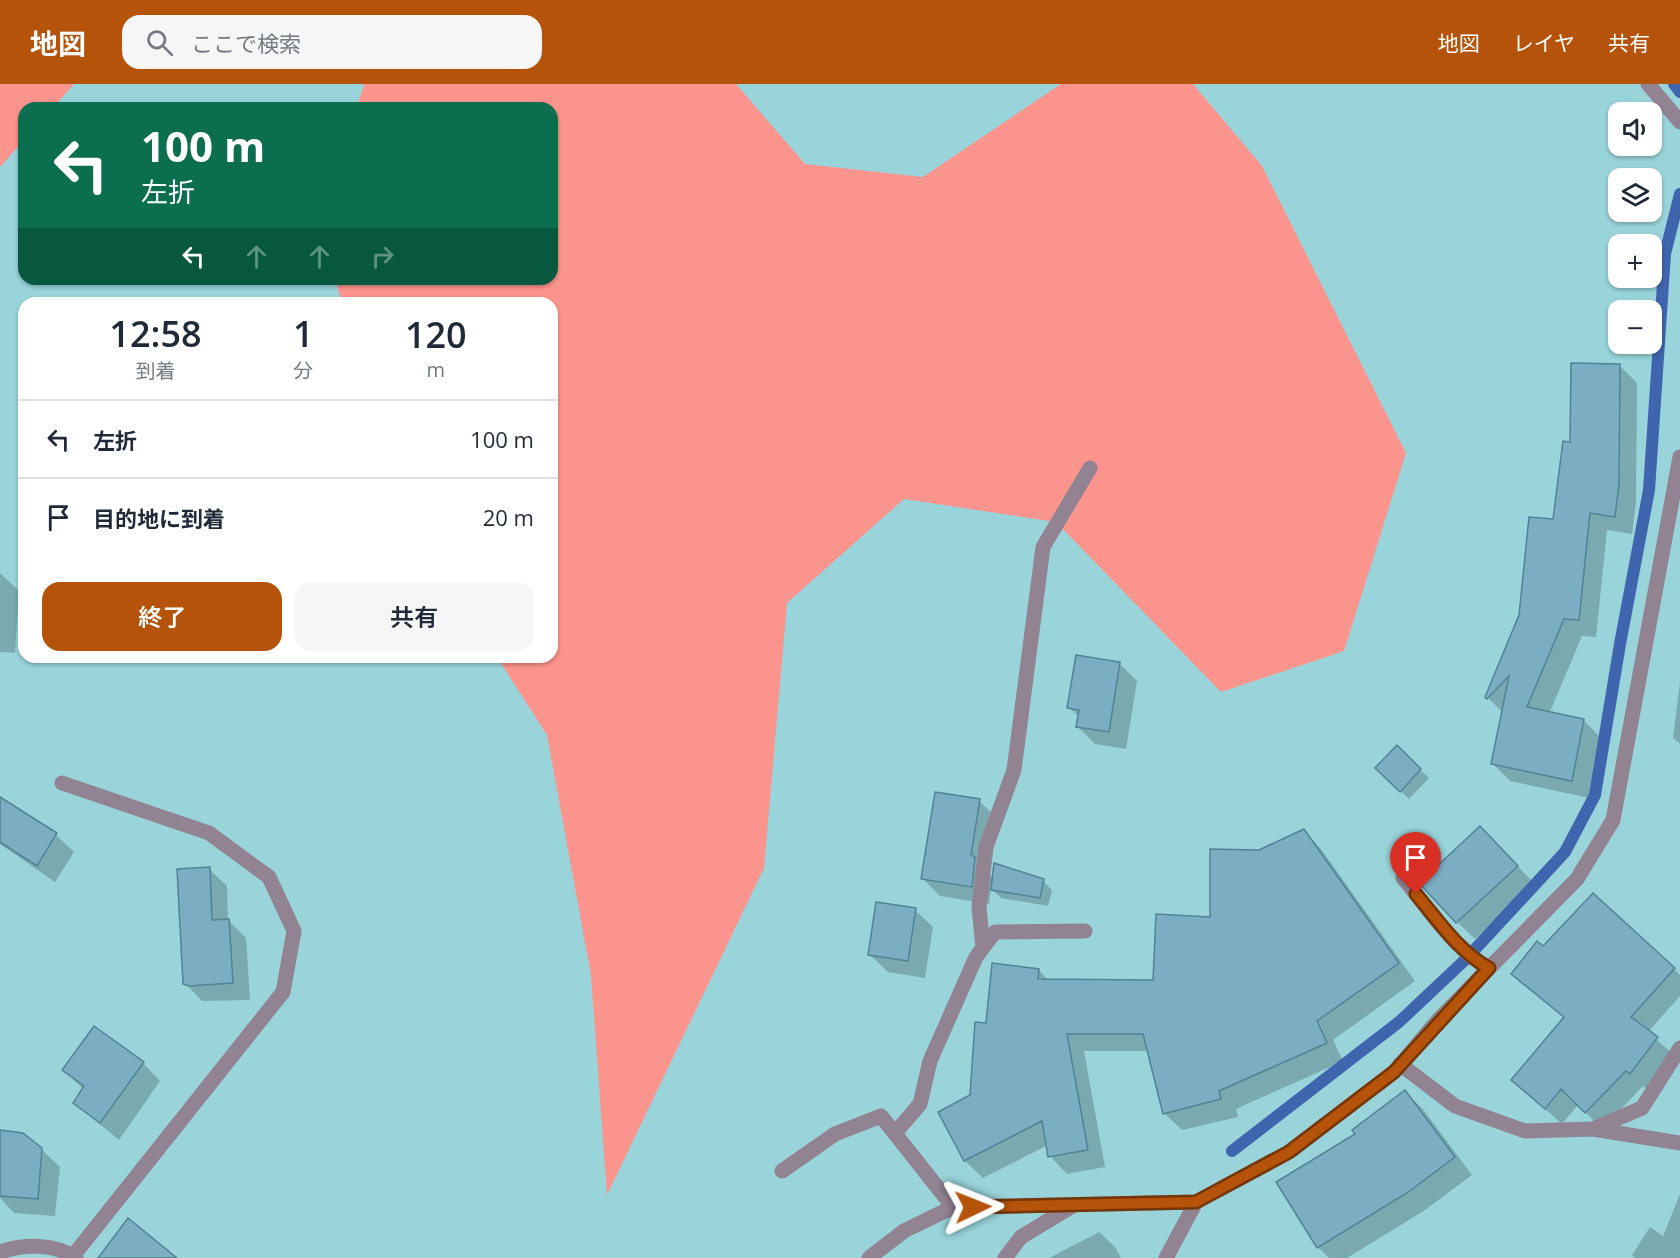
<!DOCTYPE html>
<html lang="ja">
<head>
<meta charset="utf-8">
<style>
	body { margin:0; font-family:"Open Sans","Noto Sans JP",sans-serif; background:#f6f6f7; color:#1f2937; height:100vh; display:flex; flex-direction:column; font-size:22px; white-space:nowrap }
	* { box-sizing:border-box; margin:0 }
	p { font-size:20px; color:#747a83 }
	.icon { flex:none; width:33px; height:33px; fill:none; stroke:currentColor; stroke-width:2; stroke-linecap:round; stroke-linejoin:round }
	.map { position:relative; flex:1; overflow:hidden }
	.panel { position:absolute; left:18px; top:213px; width:540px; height:366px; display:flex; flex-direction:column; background:#fff; border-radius:18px; box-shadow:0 2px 4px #0004 }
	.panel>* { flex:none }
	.top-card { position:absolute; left:18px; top:18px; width:540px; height:183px; border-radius:18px; box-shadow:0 2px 4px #0004; background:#0b6e4f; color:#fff; overflow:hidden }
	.controls { position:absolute; left:1608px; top:18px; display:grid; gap:12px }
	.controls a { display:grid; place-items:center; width:54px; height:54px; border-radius:12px; background:#fff; box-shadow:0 2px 4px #0004; font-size:30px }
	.pin { position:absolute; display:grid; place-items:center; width:51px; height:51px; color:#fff; margin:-62px -26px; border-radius:50% 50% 50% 0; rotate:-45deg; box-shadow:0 0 6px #0007 }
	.pin .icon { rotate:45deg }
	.me { position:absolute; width:66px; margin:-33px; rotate:88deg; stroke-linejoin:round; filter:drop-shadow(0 0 4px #0008) }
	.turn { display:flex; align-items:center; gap:21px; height:126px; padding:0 24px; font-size:27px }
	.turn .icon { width:78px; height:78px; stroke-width:2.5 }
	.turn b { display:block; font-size:42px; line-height:51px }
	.lanes { display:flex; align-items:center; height:57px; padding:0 24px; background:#0003; justify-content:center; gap:30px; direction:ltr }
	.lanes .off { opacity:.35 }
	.eta { display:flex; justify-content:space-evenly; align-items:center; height:102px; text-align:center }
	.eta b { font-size:36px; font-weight:600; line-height:42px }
	.primary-button { display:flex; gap:12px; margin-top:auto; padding:12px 24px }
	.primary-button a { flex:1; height:69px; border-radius:18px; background:#b45309; color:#fff; font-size:24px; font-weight:600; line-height:69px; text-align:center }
	.primary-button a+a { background:#f6f6f7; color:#1f2937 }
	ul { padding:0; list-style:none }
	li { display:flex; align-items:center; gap:18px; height:78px; padding:0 24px; border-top:2px solid #e0e1e3 }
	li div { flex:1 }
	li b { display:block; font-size:22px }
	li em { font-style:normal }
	header { display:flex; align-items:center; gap:36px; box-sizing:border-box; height:84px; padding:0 30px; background:#b45309; color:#fff }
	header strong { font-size:28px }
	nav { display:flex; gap:33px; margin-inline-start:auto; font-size:21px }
	.search { width:420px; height:54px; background:#f6f6f7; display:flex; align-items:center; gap:15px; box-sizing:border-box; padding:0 21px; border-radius:18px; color:#747a83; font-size:22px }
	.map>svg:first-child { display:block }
	.green { fill:#fb948c }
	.shadow { fill:#0003 }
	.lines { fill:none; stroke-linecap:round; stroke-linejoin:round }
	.stream { stroke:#4065af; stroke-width:12 }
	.building { fill:#7baec3; stroke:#518296; stroke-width:1.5 }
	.minor { stroke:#918392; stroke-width:15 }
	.route-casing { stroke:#753606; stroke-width:15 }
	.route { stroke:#b45309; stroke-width:10 }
</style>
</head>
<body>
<header>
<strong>地図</strong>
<div class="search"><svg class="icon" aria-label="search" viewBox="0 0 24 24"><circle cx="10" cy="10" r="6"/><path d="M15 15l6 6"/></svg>ここで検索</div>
<nav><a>地図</a><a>レイヤ</a><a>共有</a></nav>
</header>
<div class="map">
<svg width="1680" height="1174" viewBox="0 0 1680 1174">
	<rect width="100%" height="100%" fill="#99d4db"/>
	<path class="green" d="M 0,0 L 74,0 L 53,24 L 24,24 L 24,56 L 0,83 Z
		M 364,0 L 736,0 L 805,80 L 923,93 L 1061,0 L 1193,0 L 1262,82 L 1406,369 L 1344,567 L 1221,608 L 1056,438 L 904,415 L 787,519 L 764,784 L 607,1111 L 591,891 L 547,651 L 497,573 L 552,573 L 552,219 L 342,219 L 335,195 L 552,195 L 552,24 L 357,24 Z"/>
	<path class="shadow" d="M 1620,282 L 1637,299 L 1636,418 L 1632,450 L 1607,446 L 1596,553 L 1582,552 L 1549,630 L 1584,637 L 1601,654 L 1589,714 L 1510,697 L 1493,680 L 1503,629 L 1487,613 L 1555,437 L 1571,359 Z
		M 0,489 L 19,507 L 15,569 L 0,568 Z
		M 1077,573 L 1120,580 L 1137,597 L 1126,665 L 1095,660 L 1077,642 L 1079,633 L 1069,623 Z
		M 1680,598 L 1680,660 L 1673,654 Z
		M 1397,664 L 1429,694 L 1409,715 L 1377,684 Z
		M 979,717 L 997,734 L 988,788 L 994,794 L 1043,797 L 1052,806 L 1048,822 L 1001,814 L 991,804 L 989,820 L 940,812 L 923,795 Z
		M 9,721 L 56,751 L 74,768 L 55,798 L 0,760 L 0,734 Z
		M 1480,744 L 1535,800 L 1475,855 L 1457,838 Z
		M 1304,747 L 1321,765 L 1415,897 L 1333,956 L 1343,977 L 1236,1025 L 1238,1033 L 1182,1046 L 1164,1029 L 1149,967 L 1084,967 L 1105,1083 L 1067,1090 L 1050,1072 L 1048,1061 L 983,1094 L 965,1077 L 940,1028 L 972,1012 L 987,941 L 1039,886 L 1049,897 L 1155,897 L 1211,834 L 1260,768 Z
		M 209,785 L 227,802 L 228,836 L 246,854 L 250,916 L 202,917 L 185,899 Z
		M 915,826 L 933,843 L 925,894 L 888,888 L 870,871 Z
		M 1543,864 L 1674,885 L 1680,891 L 1680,912 L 1648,948 L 1673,970 L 1647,1005 L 1643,1002 L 1602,1045 L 1578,1021 L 1562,1040 L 1513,996 L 1565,935 L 1513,890 Z
		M 143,979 L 160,997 L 119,1056 L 74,1019 L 83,1005 L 64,986 Z
		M 1405,1008 L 1423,1025 L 1472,1091 L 1425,1126 L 1347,1174 L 1329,1174 L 1318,1163 Z
		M 41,1065 L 60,1083 L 55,1132 L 14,1129 L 0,1114 L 0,1075 Z
		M 1680,1110 L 1680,1174 L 1635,1174 L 1632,1171 L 1650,1143 L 1663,1152 Z
		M 1099,1148 L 1115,1163 L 1121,1174 L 1049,1174 Z"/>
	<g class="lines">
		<path class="stream" d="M 1674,0 L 1680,8
			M 1232,1067 L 1399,938 L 1466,875 L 1565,768 L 1595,711 L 1620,560 L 1649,406 L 1665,170 L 1680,110"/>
	</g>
	<path class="building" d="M 1571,279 L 1620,280 L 1619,400 L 1615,433 L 1590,429 L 1579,536 L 1564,535 L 1527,623 L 1584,635 L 1572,697 L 1491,680 L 1509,592 L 1487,615 L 1485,613 L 1519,531 L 1529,433 L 1553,435 L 1563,357 L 1570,358 Z
		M 1076,571 L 1120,578 L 1109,648 L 1076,643 L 1079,626 L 1067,624 Z
		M 1397,661 L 1421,685 L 1400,708 L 1375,684 Z
		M 935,708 L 980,715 L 971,771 L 975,773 L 972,803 L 921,795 Z
		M 0,713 L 57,749 L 37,782 L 0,758 Z
		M 1480,742 L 1518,782 L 1456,839 L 1419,799 Z
		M 1304,745 L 1399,879 L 1317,937 L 1327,959 L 1219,1007 L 1221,1015 L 1163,1030 L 1143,950 L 1067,950 L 1088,1066 L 1048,1073 L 1042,1037 L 964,1077 L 938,1028 L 970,1011 L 975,938 L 986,939 L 992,879 L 1039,885 L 1038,895 L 1153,896 L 1156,830 L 1210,833 L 1210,765 L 1259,766 Z
		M 994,779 L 1044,795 L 1040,814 L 991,806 Z
		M 210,783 L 212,836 L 229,835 L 233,899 L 189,902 L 183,900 L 177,785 Z
		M 1593,809 L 1675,884 L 1631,933 L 1658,953 L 1630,990 L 1626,987 L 1585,1029 L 1561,1005 L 1545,1025 L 1511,996 L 1564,933 L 1511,890 L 1537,857 L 1543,862 Z
		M 876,818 L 916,824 L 908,877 L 868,871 Z
		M 94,942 L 144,978 L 100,1039 L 73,1019 L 84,1002 L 62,986 Z
		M 1405,1006 L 1455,1073 L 1407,1109 L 1317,1164 L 1276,1098 L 1355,1050 L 1352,1046 Z
		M 0,1046 L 23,1049 L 42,1064 L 38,1115 L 0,1112 Z
		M 128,1134 L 177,1174 L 98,1174 Z"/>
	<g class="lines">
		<path class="minor" d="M 1648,0 L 1680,38
			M 62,699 L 209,749 L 269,793 L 294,847 L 283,908 L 73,1172
			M 1403,794 C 1428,824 1454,866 1489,884
			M 983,864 L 979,823 L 986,763 L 1014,686 L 1043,463 L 1090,384
			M 1400,980 L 1455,1022 L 1525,1047 L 1593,1045 L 1642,1024 L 1680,964
			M 1593,1045 L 1680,1059
			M 895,1049 L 920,1020 L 930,977 L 976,873 L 995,848 L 1085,847
			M 782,1087 L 835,1050 L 881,1032 L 953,1123
			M 0,1168 C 24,1160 54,1159 76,1174
			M 869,1174 L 904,1147 L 953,1123 L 1196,1118 L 1289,1068 L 1394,988 L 1438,936 L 1577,795 L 1613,736 L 1680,373
			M 1005,1174 L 1021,1153 L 1074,1121
			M 1166,1174 L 1196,1118"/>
	</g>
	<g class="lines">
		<g class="route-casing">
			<path id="route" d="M 973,1123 L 1196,1118 L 1289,1068 L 1394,988 L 1489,884 C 1459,868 1437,835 1416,810"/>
		</g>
		<use href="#route" class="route"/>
	</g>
</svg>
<div class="controls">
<a><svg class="icon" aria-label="sound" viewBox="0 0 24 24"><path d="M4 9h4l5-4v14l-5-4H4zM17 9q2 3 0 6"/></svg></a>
<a><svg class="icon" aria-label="layers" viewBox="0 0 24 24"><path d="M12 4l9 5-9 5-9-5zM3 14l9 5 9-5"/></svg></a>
<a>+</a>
<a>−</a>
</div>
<div class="pin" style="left:1416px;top:810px;background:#d93025"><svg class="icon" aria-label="arrive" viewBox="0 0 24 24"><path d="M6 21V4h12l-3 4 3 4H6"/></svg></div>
<svg class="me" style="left:973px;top:1123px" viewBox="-20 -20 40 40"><path d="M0-17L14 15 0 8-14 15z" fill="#b45309" stroke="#fff" stroke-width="4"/></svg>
<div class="top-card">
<div class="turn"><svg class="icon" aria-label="left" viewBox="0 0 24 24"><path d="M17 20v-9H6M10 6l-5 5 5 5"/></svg><div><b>100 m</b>左折</div></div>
<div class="lanes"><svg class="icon" aria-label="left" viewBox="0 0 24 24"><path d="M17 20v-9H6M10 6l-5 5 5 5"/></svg><svg class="icon off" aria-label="ahead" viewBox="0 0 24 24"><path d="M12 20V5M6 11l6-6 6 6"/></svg><svg class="icon off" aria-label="ahead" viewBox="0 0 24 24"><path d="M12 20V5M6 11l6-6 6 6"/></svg><svg class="icon off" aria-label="right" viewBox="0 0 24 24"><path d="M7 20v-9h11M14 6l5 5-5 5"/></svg></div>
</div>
<section class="panel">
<div class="eta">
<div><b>12:58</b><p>到着</p></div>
<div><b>1</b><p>分</p></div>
<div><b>120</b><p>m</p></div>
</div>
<ul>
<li><svg class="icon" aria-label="left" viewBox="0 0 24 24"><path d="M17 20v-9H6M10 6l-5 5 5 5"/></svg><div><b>左折</b></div><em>100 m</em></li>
<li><svg class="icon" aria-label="arrive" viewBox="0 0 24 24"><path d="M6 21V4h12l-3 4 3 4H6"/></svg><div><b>目的地に到着</b></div><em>20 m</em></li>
</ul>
<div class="primary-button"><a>終了</a><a>共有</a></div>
</section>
</div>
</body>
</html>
